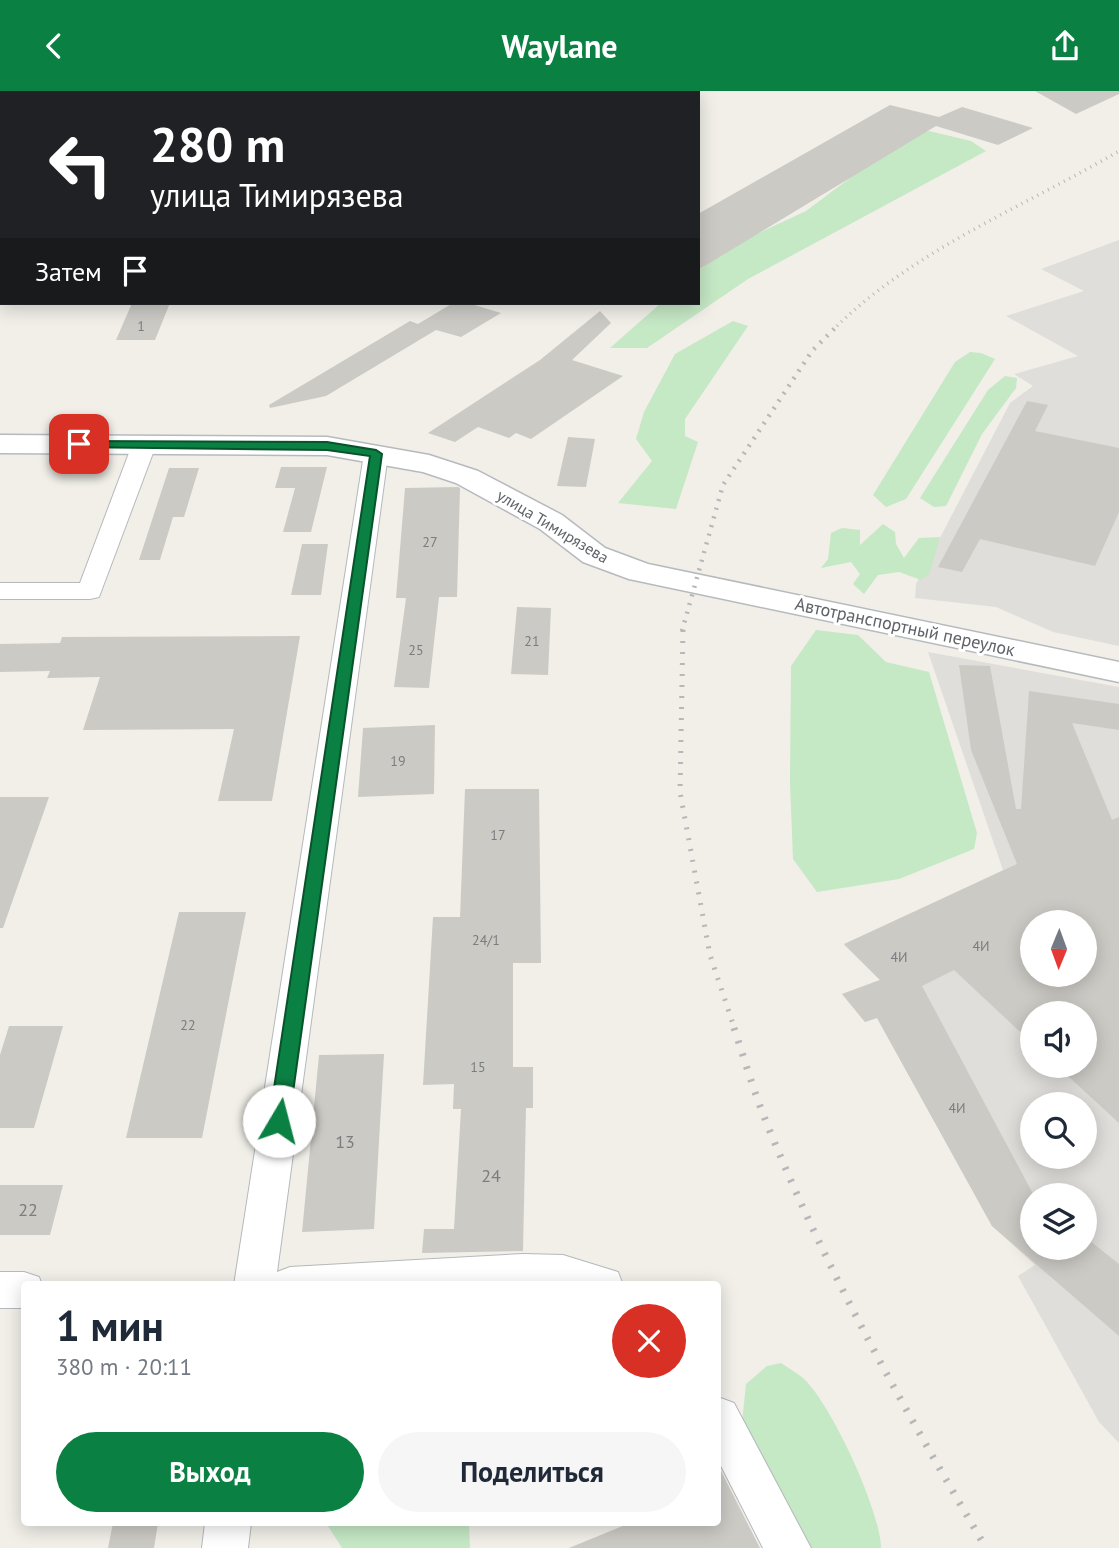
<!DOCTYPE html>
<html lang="ru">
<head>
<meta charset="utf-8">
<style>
	body { margin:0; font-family:"PT Sans",sans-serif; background:#f6f6f7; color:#1f2937; height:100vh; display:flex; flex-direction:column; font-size:26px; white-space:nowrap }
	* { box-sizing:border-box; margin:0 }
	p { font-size:23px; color:#747a83 }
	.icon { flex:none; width:38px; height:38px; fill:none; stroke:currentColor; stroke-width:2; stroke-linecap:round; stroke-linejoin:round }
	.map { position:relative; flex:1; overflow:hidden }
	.side { position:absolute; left:21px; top:1190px; width:700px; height:245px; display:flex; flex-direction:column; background:#fff; border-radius:7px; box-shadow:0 4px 18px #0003 }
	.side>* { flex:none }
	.hud { position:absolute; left:0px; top:0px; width:700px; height:214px; box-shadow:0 4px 18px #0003; background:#202124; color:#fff; overflow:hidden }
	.needle { width:46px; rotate:181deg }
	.tools { position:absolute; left:1020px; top:819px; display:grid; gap:14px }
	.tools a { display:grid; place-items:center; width:77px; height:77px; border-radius:50%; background:#fff; box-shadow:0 4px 18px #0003; font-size:35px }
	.pin { position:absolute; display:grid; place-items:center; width:60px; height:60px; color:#fff; margin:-30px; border-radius:14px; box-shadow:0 4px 10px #0006 }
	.me { position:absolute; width:77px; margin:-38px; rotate:8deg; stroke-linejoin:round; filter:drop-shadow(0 0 5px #0008) }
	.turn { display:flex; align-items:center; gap:24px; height:147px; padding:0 35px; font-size:32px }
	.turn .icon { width:91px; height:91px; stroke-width:2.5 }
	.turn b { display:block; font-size:49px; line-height:60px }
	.then { display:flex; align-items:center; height:66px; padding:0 35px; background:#0003; gap:14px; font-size:26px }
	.round { display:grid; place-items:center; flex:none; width:74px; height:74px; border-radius:37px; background:#f6f6f7 }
	.head { display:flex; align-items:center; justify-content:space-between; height:119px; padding:0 35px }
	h1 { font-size:42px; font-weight:800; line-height:52px }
	.button { display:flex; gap:14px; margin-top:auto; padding:14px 35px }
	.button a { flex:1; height:80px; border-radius:42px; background:#0b8043; color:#fff; font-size:28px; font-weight:800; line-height:80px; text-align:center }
	.button a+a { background:#f6f6f7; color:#1f2937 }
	header { display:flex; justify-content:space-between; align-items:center; height:91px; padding:0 35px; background:#0b8043; color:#fff; font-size:32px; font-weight:800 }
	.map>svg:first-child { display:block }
	.industrial { fill:#e0deda; fill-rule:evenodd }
	.green { fill:#c5e8c5 }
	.building { fill:#cccac5; fill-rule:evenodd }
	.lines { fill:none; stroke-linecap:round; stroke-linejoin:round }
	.minor-casing { stroke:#b5b8bc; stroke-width:2 }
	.secondary-casing { stroke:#b6babf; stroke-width:3 }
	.minor { fill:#fff; fill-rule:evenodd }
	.secondary { fill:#fff; fill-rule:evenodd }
	.rail-far3 { stroke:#b6b7b8; stroke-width:3.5; stroke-dasharray:1 5; stroke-linecap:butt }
	.rail-far2 { stroke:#b6b7b8; stroke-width:4.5; stroke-dasharray:2 7; stroke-linecap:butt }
	.rail-far1 { stroke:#b6b7b8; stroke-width:5; stroke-dasharray:2 9; stroke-linecap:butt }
	.rail { stroke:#b6b7b8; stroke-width:7; stroke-dasharray:2.5 11; stroke-linecap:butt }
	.route { fill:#0b8043; stroke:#07532c; stroke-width:2 }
	.labels { text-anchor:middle; stroke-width:6; stroke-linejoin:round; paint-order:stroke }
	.number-label { font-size:14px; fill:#7a7d7f }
	.far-street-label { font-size:16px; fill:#5f6368; stroke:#fff }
	.street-label { font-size:18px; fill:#5f6368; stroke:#fff }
	.near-number-label { font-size:18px; fill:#7a7d7f }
</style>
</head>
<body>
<header><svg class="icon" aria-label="back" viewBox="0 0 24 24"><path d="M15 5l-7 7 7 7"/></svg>Waylane<svg class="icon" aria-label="share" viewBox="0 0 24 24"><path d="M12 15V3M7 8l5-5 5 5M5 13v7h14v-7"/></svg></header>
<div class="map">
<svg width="1119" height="1457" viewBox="0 0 1119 1457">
	<rect width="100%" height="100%" fill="#f1efe8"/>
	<path class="industrial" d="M 1119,149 L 1119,555 L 1053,541 L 996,516 L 915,507 L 916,493 L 1010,312 L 1033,295 L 1014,283 L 1078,265 L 1006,225 L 1084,200 L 1041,178 Z
		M 928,561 L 1119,596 L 1119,1352 L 1099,1331 L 1018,1185 L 1035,1174 L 992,1135 L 877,927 L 865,931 L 842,903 L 880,889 L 844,854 L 1003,779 ZM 1032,831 L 1085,831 L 1085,884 L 1032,884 ZM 1032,922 L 1085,922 L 1085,975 L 1032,975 ZM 1032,1013 L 1085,1013 L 1085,1066 L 1032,1066 ZM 1032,1104 L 1085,1104 L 1085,1157 L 1032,1157 Z"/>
	<path class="green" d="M 929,40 L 971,50 L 986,60 L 748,188 L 647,257 L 610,257 L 661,212 L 698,212 L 698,180 L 731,155 L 806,120 L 906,45 Z
		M 733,230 L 748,235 L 685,328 L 685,345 L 698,351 L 676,418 L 618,412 L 652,370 L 636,348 L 644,321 L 675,263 Z
		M 970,261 L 981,262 L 995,268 L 906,408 L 886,416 L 873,404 L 955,271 Z
		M 1005,285 L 1017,287 L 1016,297 L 982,343 L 946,415 L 934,416 L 920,407 L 988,299 Z
		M 883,433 L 895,441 L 896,453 L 904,467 L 919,447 L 940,446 L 930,482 L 921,489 L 899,481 L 878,484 L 864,503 L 853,493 L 860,483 L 851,471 L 821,477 L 828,468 L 831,442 L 842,437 L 860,439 L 860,454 Z
		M 816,539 L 858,544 L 886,571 L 929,581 L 977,742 L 974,758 L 899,788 L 817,801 L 793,768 L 790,692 L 791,575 Z
		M 781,1272 C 788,1277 797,1282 803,1287 C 831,1312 881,1421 881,1457 L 806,1457 L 742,1332 L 746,1293 L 767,1275 Z
		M 326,1432 L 469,1432 L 470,1457 L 342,1457 Z"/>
	<path class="building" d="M 1035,0 L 1119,0 L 1119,3 L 1076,23 Z
		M 890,14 L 939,26 L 962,16 L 1033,37 L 998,54 L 936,35 L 698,179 L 698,123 Z
		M 132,212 L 170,212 L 155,249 L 116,249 Z
		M 453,212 L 468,212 L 501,222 L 461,246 L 436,239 L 326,305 L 270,317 L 269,314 L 410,230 L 418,233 Z
		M 600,220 L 611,232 L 572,269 L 623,285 L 531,348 L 516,342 L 509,347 L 478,336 L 455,351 L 428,342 L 540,269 Z
		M 1027,310 L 1048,314 L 1035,340 L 1119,357 L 1119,421 L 1095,475 L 980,448 L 962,481 L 938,476 Z
		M 568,346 L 595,348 L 586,396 L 557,395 Z
		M 281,376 L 327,376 L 311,441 L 283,441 L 295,397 L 275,397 Z
		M 169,377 L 199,377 L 184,426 L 173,426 L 160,469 L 139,469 Z
		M 458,396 L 460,397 L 457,506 L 439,506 L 429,597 L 394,596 L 406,507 L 396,507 L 405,397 Z
		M 302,453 L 328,453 L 321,504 L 291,504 Z
		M 517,516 L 551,517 L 548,584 L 511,583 Z
		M 300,545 L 272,710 L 218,710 L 234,638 L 83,639 L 100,586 L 47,587 L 50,580 L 0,581 L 0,553 L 60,552 L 62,546 Z
		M 959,574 L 990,575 L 1016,718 L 1021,718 L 1029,600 L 1119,613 L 1119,639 L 1072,632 L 1112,729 L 1119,726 L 1119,1032 L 1057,975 L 1085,975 L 1085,922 L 1032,922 L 1032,952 L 954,879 L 922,895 L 1032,1101 L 1032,1157 L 1085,1157 L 1085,1146 L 1119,1173 L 1119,1245 L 992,1135 L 877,927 L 865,931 L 842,903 L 880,889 L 844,853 L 1017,773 L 971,659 ZM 1032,831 L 1085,831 L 1085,884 L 1032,884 Z
		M 435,634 L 434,703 L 358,706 L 363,637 Z
		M 465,698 L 539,698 L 541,872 L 513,872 L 513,976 L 533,976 L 533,1017 L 526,1017 L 523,1160 L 422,1162 L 424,1138 L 454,1138 L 461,1018 L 453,1018 L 454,993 L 423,994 L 433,826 L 460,826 Z
		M 0,706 L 49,706 L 3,837 L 0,837 Z
		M 179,821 L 246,821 L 202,1047 L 126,1047 Z
		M 9,935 L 63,935 L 34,1037 L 0,1037 L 0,964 Z
		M 384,963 L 374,1138 L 302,1141 L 319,964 Z
		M 0,1094 L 63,1094 L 50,1144 L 0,1144 Z
		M 718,1374 L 760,1457 L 569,1457 L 630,1432 L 718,1432 Z
		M 113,1432 L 158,1432 L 154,1457 L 108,1457 Z"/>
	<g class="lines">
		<g class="minor-casing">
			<path id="minor" d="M 0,176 L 2,176 L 2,188 L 0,188 Z
				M 144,347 L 152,349 L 156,354 L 99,506 L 90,508 L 0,508 L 0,492 L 80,492 L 132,354 L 136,349 Z
				M 376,356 L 384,358 L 388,363 L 277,1181 L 290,1176 L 523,1163 L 563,1164 L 618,1181 L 623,1194 L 234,1194 L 364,363 L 368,358 Z
				M 0,1181 L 24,1181 L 39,1186 L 42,1194 L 24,1194 L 24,1217 L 0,1217 Z
				M 718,1306 L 734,1312 L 811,1457 L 763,1457 L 718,1369 Z
				M 205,1432 L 251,1432 L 248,1457 L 202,1457 Z"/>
		</g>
		<g class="secondary-casing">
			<path id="secondary" d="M 0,344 L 327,346 L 429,364 L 478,380 L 562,424 L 605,457 L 648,473 L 1119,571 L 1119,591 L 629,488 L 583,471 L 540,438 L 456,392 L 423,381 L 327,364 L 0,362 Z"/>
		</g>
		<use href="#minor" class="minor"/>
		<use href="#secondary" class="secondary"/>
		<path class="rail-far3" d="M 837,235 C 916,158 1025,115 1119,60"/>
		<path class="rail-far2" d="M 682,540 L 723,394 L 812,260 L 839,233"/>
		<path class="rail-far1" d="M 683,539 L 680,701 L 710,864 L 735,939"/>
		<path class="rail" d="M 734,937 C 744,967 753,998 765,1028 C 825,1178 904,1318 986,1457"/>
	</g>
	<path class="route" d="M 79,350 L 327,351 L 376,359 L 382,363 L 289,1030 L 286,1035 L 279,1037 L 272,1035 L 269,1030 L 370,365 L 327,359 L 74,356 L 74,351 Z"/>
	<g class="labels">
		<g class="number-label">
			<text x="141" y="240">1</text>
			<text x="430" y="456">27</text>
			<text x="532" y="555">21</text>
			<text x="416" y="564">25</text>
			<text x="398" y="675">19</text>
			<text x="498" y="749">17</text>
			<text x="486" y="854">24/1</text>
			<text x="981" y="860">4И</text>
			<text x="899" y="871">4И</text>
			<text x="188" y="939">22</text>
			<text x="478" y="981">15</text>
			<text x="957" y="1022">4И</text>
		</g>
		<g class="far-street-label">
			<text transform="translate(553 435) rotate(31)" y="6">улица Тимирязева</text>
		</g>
		<g class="street-label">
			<text transform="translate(905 536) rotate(12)" y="6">Автотранспортный переулок</text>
		</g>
		<g class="near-number-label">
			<text x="345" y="1057">13</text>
			<text x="491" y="1091">24</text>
			<text x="28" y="1125">22</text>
		</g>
	</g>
</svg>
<div class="tools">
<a><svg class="needle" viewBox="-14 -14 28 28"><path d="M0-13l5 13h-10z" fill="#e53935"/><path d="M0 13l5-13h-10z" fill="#747a83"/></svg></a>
<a><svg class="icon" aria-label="sound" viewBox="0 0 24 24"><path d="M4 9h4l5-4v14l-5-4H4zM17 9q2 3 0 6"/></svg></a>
<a><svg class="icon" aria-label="search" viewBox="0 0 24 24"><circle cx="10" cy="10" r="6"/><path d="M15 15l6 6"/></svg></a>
<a><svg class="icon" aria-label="layers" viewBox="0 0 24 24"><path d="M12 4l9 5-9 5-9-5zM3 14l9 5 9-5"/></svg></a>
</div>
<div class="pin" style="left:79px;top:353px;background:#d93025"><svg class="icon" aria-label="arrive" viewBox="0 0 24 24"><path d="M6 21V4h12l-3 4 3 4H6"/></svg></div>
<svg class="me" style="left:279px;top:1030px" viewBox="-20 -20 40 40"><circle r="19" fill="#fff"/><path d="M0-13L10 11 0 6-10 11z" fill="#0b8043"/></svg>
<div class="hud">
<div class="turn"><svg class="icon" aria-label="left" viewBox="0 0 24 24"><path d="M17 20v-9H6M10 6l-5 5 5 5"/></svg><div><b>280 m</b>улица Тимирязева</div></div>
<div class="then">Затем<svg class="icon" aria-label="arrive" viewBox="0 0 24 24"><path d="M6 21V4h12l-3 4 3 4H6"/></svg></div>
</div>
<section class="side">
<div class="head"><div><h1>1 мин</h1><p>380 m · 20:11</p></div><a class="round" style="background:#d93025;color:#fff"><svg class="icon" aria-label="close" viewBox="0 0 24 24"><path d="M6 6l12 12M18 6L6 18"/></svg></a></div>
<div class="button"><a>Выход</a><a>Поделиться</a></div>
</section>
</div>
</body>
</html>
